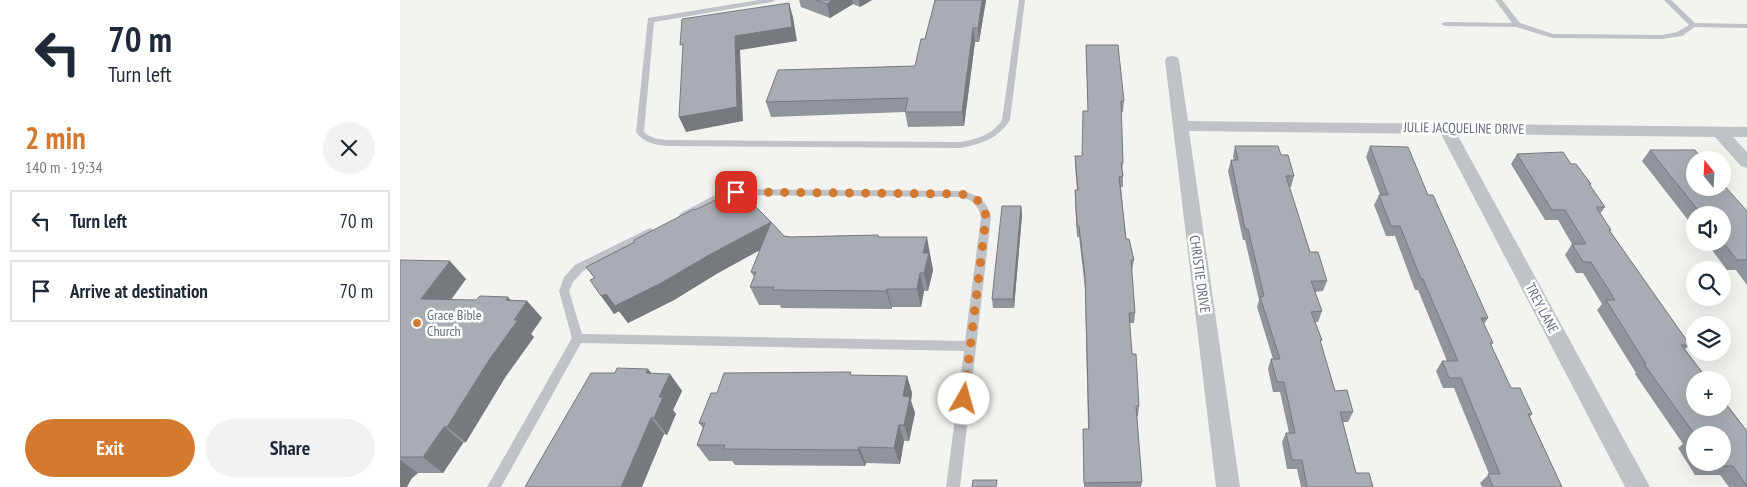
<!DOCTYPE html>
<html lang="en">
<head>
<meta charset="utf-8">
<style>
	body { margin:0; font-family:"PT Sans Narrow",sans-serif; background:#f2f2f3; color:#1f2937; height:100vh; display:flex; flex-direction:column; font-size:19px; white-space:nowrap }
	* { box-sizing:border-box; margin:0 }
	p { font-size:16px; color:#747a83 }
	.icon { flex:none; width:28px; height:28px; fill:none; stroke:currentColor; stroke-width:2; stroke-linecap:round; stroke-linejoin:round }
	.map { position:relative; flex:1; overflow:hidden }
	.sheet { display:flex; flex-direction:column; background:#fff; width:400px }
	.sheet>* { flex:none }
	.hud { background:#fff; color:#1f2937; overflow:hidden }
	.needle { width:32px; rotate:342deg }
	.buttons { position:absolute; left:1286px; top:151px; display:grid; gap:10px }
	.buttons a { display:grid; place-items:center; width:45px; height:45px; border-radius:50%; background:#fff; box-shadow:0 5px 20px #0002; font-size:25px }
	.pin { position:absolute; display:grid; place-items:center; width:42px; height:42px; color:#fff; margin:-21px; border-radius:10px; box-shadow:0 2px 8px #0006 }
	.me { position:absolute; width:55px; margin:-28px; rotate:7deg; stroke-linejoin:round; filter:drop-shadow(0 0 4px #0008) }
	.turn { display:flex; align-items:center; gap:18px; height:105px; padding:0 25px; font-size:22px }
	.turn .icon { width:65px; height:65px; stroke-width:2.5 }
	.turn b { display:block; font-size:35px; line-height:42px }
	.round { display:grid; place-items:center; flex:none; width:52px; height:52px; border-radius:26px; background:#f2f2f3 }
	.summary { display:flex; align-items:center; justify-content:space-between; height:85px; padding:0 25px }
	h1 { font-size:30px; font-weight:700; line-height:38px; color:#d47930 }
	.primary-button { display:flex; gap:10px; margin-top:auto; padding:10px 25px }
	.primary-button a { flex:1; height:58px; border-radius:30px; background:#d47930; color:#fff; font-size:20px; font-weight:700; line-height:58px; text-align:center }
	.primary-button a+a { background:#f2f2f3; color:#1f2937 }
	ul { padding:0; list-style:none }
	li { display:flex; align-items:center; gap:15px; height:62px; margin:0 10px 8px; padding:0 15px; border:2px solid #e0e1e3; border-radius:0px }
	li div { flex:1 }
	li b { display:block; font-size:19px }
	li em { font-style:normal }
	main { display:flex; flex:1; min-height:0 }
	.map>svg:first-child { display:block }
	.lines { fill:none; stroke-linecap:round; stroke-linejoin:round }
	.service { fill:#bfc2c6; fill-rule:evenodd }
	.minor { fill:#bfc2c6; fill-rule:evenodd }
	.wall { fill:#90959b; fill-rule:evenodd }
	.shaded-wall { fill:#76797e }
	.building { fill:#a8adb4; stroke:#76797e }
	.route { stroke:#d47930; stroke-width:9; stroke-dasharray:0 16.2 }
	.poi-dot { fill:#d47930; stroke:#fff; stroke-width:2 }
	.labels { text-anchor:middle; stroke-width:5; stroke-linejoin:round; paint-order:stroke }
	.street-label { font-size:14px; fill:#656e7f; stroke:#fff }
	.poi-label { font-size:14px; fill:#656e7f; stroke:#fff; text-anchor:start }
</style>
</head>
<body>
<main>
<section class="sheet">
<div class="hud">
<div class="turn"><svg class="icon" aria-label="left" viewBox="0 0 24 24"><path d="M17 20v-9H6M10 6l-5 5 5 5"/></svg><div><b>70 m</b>Turn left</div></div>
</div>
<div class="summary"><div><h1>2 min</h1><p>140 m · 19:34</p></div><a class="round"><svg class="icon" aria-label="close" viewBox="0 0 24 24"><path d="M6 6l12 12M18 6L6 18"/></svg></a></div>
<ul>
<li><svg class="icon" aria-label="left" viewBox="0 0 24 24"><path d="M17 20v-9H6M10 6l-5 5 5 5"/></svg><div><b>Turn left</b></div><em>70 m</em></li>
<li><svg class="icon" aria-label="arrive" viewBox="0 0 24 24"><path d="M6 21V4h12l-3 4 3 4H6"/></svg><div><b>Arrive at destination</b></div><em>70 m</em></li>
</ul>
<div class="primary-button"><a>Exit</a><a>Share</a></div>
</section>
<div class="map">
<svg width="1347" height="487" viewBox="0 0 1347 487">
	<rect width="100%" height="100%" fill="#f3f4f0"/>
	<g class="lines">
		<path class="service" d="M 359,0 L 375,0 L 372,2 L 254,22 L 244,132 C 251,139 259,139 268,140 L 560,142 C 577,139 592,135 602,120 L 619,0 L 625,0 L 610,120 C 598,139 581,144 560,148 L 268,146 C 255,145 244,143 236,132 L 248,18 Z
			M 1095,0 L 1102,0 L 1120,23 L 1153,34 L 1262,35 L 1277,32 L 1289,25 L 1264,0 L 1271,0 L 1295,23 L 1347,24 L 1347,28 L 1295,27 L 1282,36 L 1262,39 L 1153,38 L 1116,27 L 1045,26 L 1041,24 L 1045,22 L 1112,23 Z
			M 336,189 L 561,191 C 577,194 587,200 591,217 L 560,487 L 546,487 L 564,351 L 181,343 L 101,487 L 87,487 L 172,338 L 159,291 L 164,277 L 175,265 L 248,229 L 251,228 L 256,232 L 254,235 L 183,271 L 173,282 L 169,291 L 182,334 L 565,341 L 581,217 C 578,205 573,200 561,197 L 336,195 L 326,197 L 287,217 L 281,217 L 279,215 L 281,213 L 321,192 Z"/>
		<path class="minor" d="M 772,56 L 777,57 L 779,60 L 788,121 L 1347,127 L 1347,137 L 1333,137 L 1347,152 L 1347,168 L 1341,166 L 1315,137 L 1057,134 L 1250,487 L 1225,487 L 1041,134 L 789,131 L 840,487 L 816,487 L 765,60 L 767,57 Z"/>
	</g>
	<path class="wall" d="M 399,0 L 472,0 L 460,7 L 453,4 L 430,18 L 401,7 Z
		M 586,0 L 579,42 L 575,42 L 564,126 L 508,127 L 505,112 L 371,117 L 366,102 L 515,66 L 525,39 Z
		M 686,45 L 724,101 L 723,112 L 721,112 L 723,163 L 722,171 L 723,176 L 723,187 L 721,187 L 726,239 L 734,260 L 732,271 L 735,313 L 734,323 L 729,323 L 732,354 L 739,406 L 738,416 L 737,416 L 742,482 L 741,487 L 684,487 L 683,439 L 688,429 L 685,288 L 679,237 L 677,237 L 675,201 L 675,190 L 677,190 L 675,166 L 675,156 L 682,156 L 688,111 Z
		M 835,146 L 881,155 L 894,176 L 891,187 L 889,187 L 910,252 L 927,281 L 923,291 L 915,292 L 922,311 L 918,322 L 915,322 L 922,340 L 920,343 L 935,391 L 953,412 L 948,422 L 943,422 L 956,473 L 973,487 L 901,487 L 897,469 L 887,469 L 882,442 L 886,433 L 889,433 L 880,392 L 873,392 L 868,369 L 871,359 L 873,359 L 857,307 L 859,300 L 845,240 L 843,240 L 828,171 L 831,160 L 834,160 L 833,157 Z
		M 970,146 L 1028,195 L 1088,318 L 1084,324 L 1093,343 L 1091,345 L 1111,388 L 1132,414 L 1130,417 L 1162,487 L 1082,487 L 1080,483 L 1089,474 L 1054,388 L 1043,388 L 1036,371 L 1042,361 L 1047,361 L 1018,290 L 1015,290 L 995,236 L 986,236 L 974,205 L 979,195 L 980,195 L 966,157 Z
		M 1250,150 L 1347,211 L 1347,285 L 1336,270 L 1327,270 L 1306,242 L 1322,242 L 1322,215 L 1295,215 L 1295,229 L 1242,161 Z
		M 1117,154 L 1171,164 L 1191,184 L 1190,185 L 1205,207 L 1200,214 L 1211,230 L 1210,231 L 1290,345 L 1285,349 L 1347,431 L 1347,487 L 1329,487 L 1320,475 L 1295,475 L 1278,448 L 1283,444 L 1235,374 L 1236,373 L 1197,310 L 1202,304 L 1183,273 L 1176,273 L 1165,255 L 1172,244 L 1158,220 L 1145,220 L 1111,164 ZM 1295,435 L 1322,462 L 1295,462 Z
		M 621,206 L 622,215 L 614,308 L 593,308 L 592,299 Z
		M 295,210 L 384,236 L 391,237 L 478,235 L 479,237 L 530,255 L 530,258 L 533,270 L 528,291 L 524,291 L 521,307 L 492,307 L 492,309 L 381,308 L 380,305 L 359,305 L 350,287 L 354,277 L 351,272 L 360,250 L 318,273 L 274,300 L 228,323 L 219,311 L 214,314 L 194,278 L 186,267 Z
		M 0,260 L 66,279 L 51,300 L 127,301 L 142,318 L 131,334 L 134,337 L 106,376 L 66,442 L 63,443 L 43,473 L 18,473 L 12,478 L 0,487 Z
		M 248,369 L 252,374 L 270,374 L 282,391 L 273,410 L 276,414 L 267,435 L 264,434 L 253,460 L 215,373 Z
		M 452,375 L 507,376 L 512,393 L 511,401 L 515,413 L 509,441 L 504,441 L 500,464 L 466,463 L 465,466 L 335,465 L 332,461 L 309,461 L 297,445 L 303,428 L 299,423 L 317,393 Z"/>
	<path class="shaded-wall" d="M 433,0 L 452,0 L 453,4 L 430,18 L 427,4 Z
		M 459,0 L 472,0 L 460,7 Z
		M 582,0 L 586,0 L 579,42 L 578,28 Z
		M 389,3 L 393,17 L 397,41 L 340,50 L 343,121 L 286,132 L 279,117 L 335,36 Z
		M 573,28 L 575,42 L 564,126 L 562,112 Z
		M 621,206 L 622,215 L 614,308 L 613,299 Z
		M 371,222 L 378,240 L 318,273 L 274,300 L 228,323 L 215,306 L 309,255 Z
		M 527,237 L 533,270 L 528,291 L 524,273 L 523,253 Z
		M 50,261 L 66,279 L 38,316 L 21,299 Z
		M 520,273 L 524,291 L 521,307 L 517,289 Z
		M 487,289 L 492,307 L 492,309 L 486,291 Z
		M 206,294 L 219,311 L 214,314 L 201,296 Z
		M 108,297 L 120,311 L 127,301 L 142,318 L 131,334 L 134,337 L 106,376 L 66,442 L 47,427 L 114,320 L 106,300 Z
		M 248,369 L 261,386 L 246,373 Z
		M 270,374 L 282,391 L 273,410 L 276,414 L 267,435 L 254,418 L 259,397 Z
		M 507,376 L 512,393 L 511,401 L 515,413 L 509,441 L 504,425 L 503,396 Z
		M 251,418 L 264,434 L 242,487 L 221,487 Z
		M 499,425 L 504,441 L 500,464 L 494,448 Z
		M 44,427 L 63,443 L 43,473 L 23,457 Z
		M 459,447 L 466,463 L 465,466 L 458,450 Z
		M 0,460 L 18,473 L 12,478 L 7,487 L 0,487 Z"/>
	<path class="building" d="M 416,0 L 433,0 L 427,4 Z
		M 535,0 L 582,0 L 578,28 L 573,28 L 562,112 L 505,112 L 508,98 L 366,102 L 378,70 L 515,66 L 521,39 L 525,39 Z
		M 389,3 L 392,27 L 335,36 L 337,107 L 279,117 L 283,44 L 280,45 L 282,19 Z
		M 686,45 L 718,45 L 724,101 L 721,101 L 723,163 L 721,163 L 723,176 L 719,177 L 726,239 L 729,239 L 734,260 L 731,260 L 735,313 L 729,313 L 732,354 L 736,354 L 739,406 L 736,406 L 742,482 L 684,483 L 683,429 L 689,429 L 685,277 L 679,226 L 677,226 L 675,190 L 678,190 L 675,156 L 682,156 L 683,111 L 688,111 Z
		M 835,146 L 878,146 L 881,155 L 888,155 L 894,176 L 886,176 L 910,252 L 918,252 L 927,281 L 911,281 L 922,311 L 911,312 L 922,340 L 920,340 L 935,391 L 947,390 L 953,412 L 940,412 L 956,473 L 969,473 L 973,487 L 907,487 L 902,460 L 892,460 L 886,433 L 895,433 L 884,382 L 877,382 L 871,359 L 880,359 L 860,297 L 864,296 L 848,229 L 845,229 L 831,160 L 838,160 Z
		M 970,146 L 1008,147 L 1028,195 L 1033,195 L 1088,318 L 1081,318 L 1093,343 L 1090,343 L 1111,388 L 1120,388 L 1132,414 L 1128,414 L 1162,487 L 1093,487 L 1088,474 L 1100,474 L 1061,378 L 1049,378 L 1042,361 L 1058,361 L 1023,279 L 1021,279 L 1000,226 L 991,226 L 979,195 L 988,195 Z
		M 1250,150 L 1295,150 L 1303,160 L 1295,160 L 1295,188 L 1322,188 L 1322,183 L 1347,211 L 1347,261 L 1346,260 L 1337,260 L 1322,241 L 1322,215 L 1302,215 Z
		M 1163,152 L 1171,164 L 1176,164 L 1191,184 L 1189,184 L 1205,207 L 1196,207 L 1211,230 L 1209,230 L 1290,345 L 1281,345 L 1308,380 L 1295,380 L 1295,408 L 1322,408 L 1322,399 L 1347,431 L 1347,486 L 1333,466 L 1307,466 L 1305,462 L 1322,462 L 1322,435 L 1295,435 L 1244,364 L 1246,364 L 1206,300 L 1215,300 L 1191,262 L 1183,262 L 1172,244 L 1186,244 L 1165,210 L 1152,210 L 1117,154 Z
		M 338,189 L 371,222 L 309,255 L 263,282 L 215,306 L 206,294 L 201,296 L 190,280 L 195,278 L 186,267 L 235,242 L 234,240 L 294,209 L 295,210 Z
		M 602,206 L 621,206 L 613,299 L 592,299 Z
		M 371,222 L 384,236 L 391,237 L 478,235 L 478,237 L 527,237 L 523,253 L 529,253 L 524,273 L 520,273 L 517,289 L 487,289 L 486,291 L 373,290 L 374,287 L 350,287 L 356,272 L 351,272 Z
		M 0,260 L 50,261 L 21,299 L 76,300 L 80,296 L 108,297 L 106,300 L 127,301 L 114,320 L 118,320 L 89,360 L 47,427 L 44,427 L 23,457 L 0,457 Z
		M 217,368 L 248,369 L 246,373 L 270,374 L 259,397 L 263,397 L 254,418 L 251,418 L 221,487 L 125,487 L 134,471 L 191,373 L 215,373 Z
		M 451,372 L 450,375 L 507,376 L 503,396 L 510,397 L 504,425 L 499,425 L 494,448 L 459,447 L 458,450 L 323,449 L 325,445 L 297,445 L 305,423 L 299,423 L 311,393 L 317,393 L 324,373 Z
		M 1289,438 L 1295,438 L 1295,447 Z
		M 573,480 L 597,480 L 596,487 L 572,487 Z"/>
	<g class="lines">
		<path class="route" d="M 336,192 L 561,194 C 576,197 583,201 586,217 L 564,399"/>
	</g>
	<circle class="poi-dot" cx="17" cy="323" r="5"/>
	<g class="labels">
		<g class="street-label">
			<text transform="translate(1064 128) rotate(1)" y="5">JULIE JACQUELINE DRIVE</text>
			<text transform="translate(800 274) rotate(82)" y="5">CHRISTIE DRIVE</text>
			<text transform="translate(1142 308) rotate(62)" y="5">TREY LANE</text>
		</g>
		<g class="poi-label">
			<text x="27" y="320">Grace Bible<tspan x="27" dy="16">Church</tspan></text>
		</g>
	</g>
</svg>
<div class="buttons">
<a><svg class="needle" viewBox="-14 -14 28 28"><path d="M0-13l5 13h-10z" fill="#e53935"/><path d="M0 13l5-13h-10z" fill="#747a83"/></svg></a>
<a><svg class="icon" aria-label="sound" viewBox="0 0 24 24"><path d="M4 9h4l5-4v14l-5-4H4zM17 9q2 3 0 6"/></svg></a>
<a><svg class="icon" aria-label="search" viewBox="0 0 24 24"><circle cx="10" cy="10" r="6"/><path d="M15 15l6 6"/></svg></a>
<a><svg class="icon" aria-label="layers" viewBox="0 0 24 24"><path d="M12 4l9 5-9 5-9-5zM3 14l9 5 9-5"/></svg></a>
<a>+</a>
<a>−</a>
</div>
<div class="pin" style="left:336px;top:192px;background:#d93025"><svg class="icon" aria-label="arrive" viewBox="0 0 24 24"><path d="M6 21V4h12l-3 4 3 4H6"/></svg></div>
<svg class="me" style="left:564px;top:399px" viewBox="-20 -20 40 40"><circle r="19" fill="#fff"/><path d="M0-13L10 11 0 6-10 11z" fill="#d47930"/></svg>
</div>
</main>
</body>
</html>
